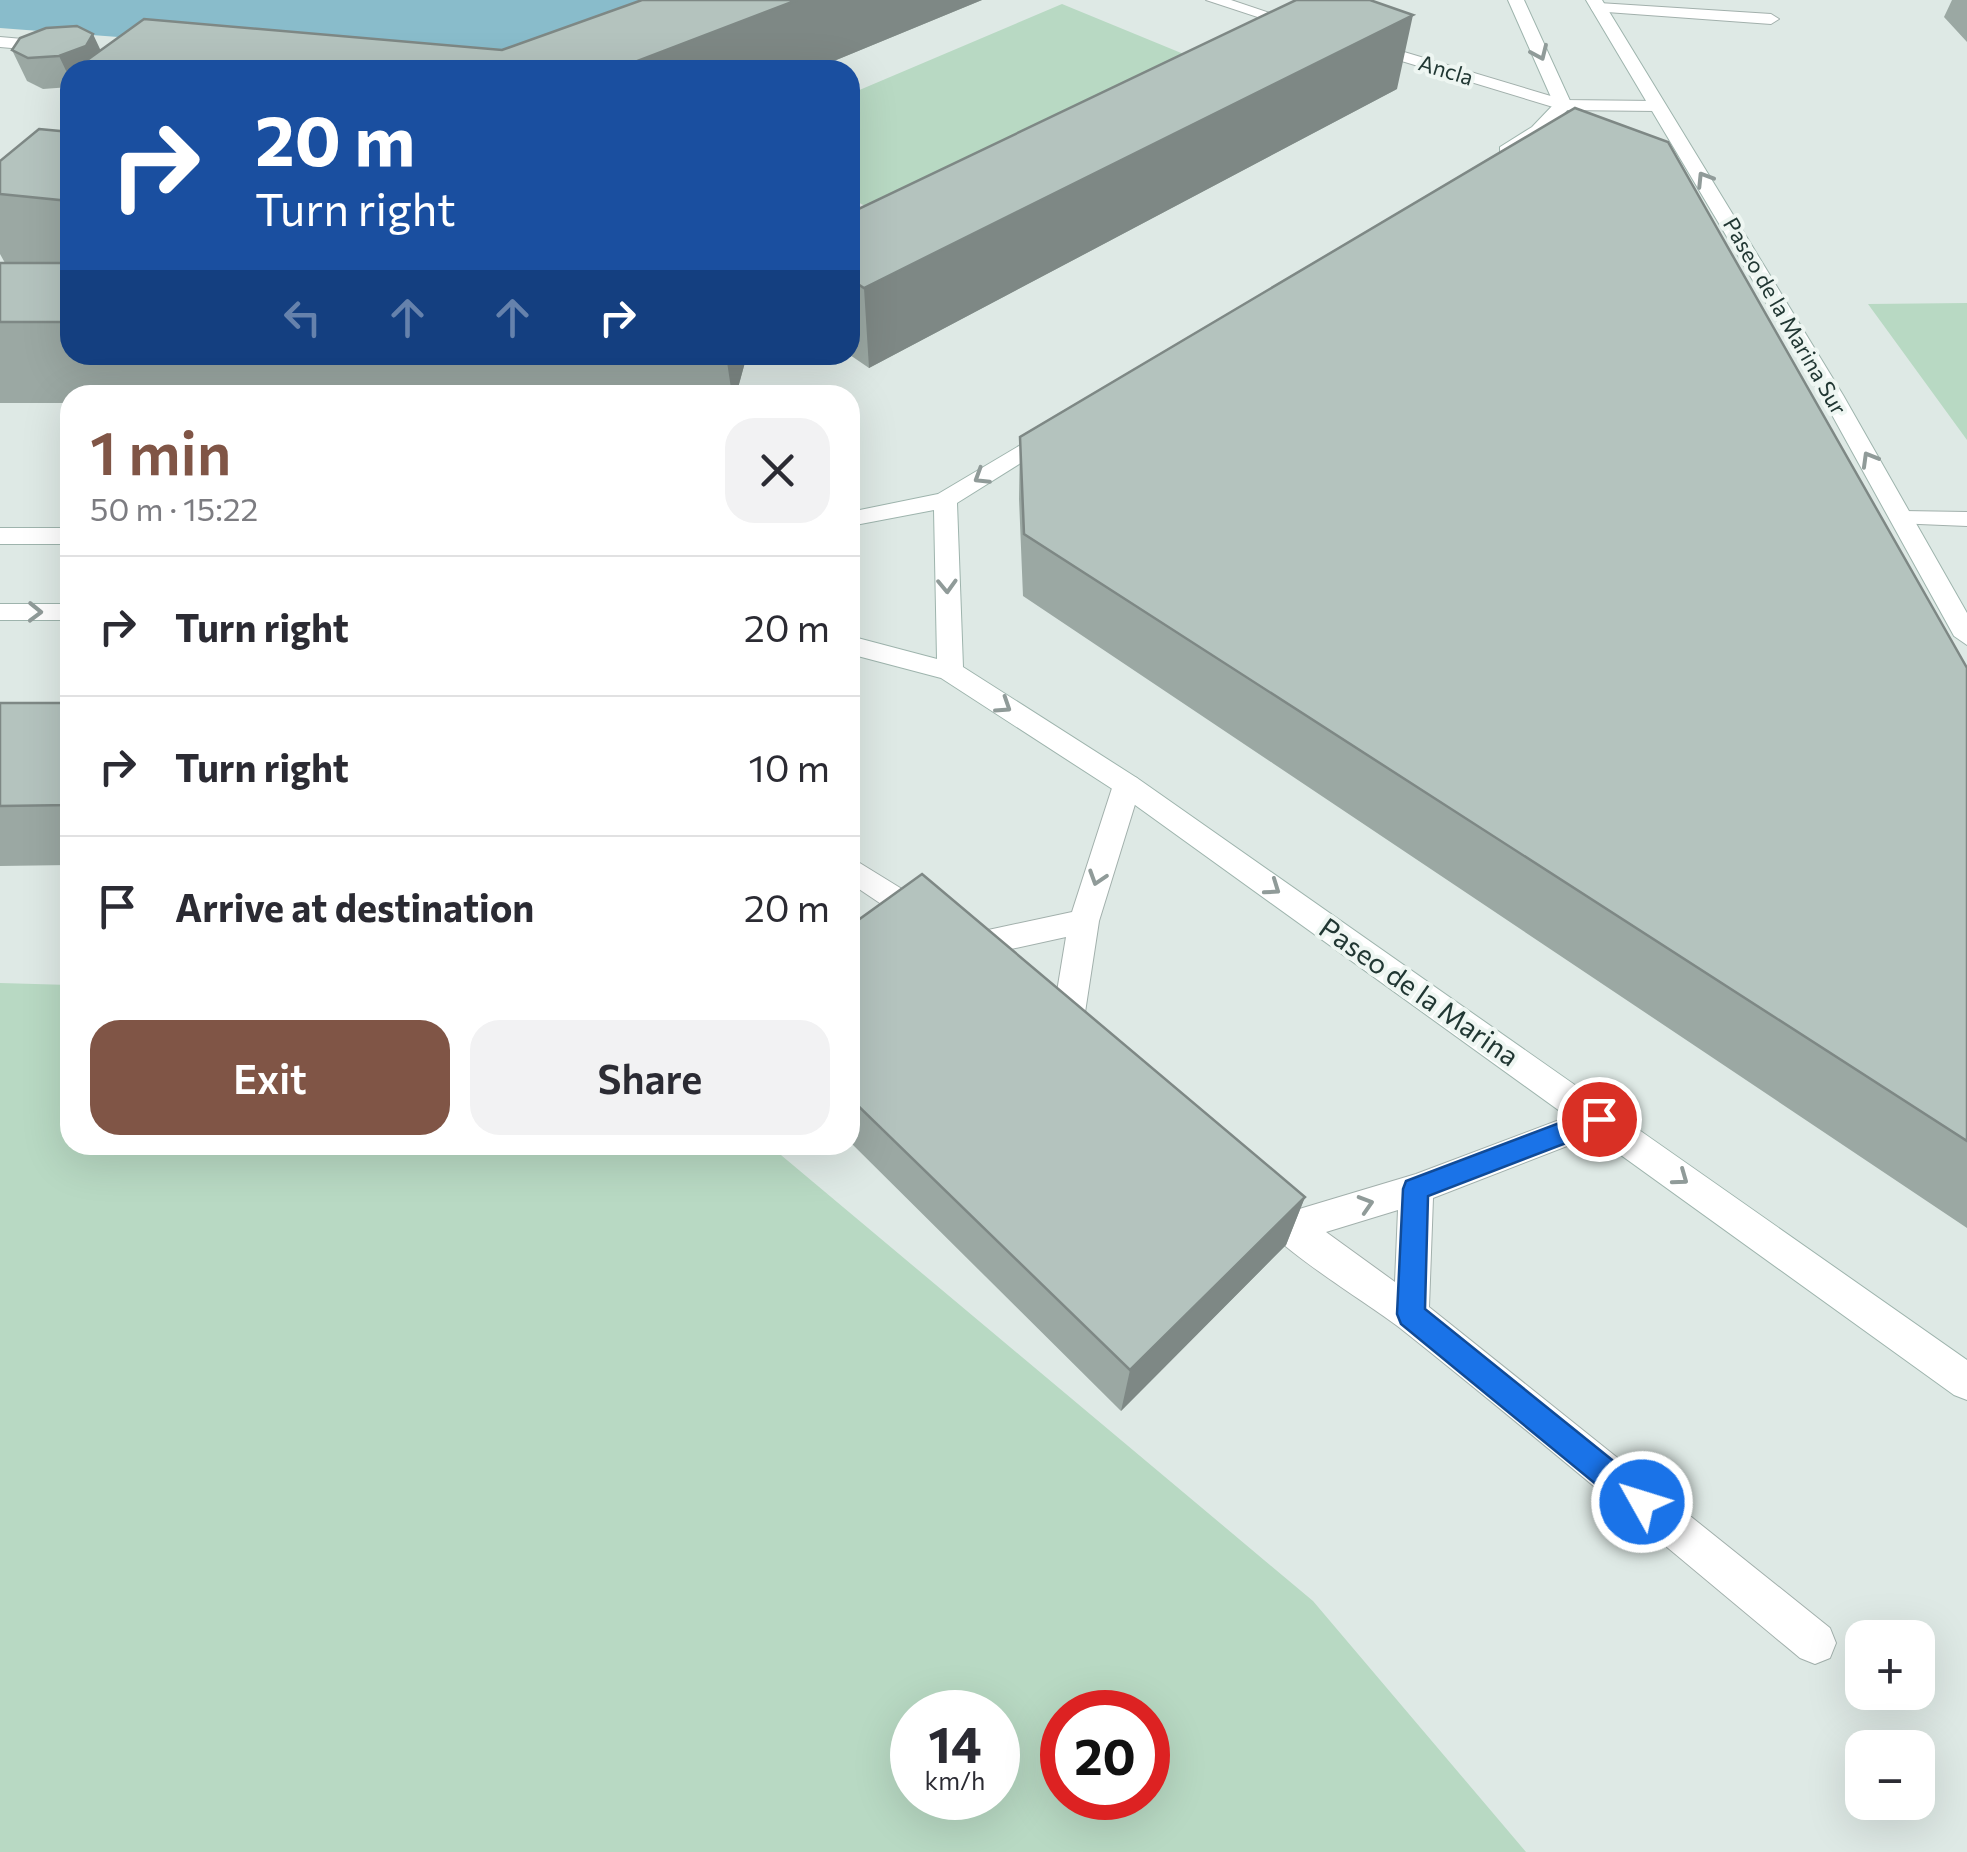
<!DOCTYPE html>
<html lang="en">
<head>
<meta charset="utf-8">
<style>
	body { margin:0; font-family:Commissioner,sans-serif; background:#f2f2f3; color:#2b2b33; height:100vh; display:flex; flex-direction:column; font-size:38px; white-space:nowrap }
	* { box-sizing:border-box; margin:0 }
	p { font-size:32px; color:#7c7c81 }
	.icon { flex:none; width:55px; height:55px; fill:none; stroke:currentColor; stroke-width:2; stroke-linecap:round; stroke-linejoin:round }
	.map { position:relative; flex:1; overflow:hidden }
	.drawer { position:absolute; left:60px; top:385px; width:800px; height:770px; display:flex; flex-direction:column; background:#fff; border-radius:30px; box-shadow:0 10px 40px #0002 }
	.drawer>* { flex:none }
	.hud { position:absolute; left:60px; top:60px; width:800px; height:305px; border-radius:30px; box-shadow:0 10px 40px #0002; background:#1a4fa0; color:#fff; overflow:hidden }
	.fabs { position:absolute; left:1845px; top:1620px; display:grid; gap:20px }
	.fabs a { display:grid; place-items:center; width:90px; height:90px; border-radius:20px; background:#fff; box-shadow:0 10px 40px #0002; font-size:50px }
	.speed { position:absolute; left:890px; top:1690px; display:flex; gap:20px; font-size:50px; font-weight:700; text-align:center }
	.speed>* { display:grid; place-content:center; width:130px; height:130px; border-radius:50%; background:#fff; box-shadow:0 10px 40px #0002; line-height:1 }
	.speed small { font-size:25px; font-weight:400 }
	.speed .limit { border:15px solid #d22; background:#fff; color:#111 }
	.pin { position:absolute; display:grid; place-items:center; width:85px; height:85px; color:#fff; margin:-42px; border:5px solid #fff; border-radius:50%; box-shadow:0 2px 10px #0007 }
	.me { position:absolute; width:110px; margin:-55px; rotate:309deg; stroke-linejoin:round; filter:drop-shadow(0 0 8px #0008) }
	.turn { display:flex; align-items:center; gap:35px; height:210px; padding:0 30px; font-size:45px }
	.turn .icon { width:130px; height:130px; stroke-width:2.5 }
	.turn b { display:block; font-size:70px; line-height:85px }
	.lanes { display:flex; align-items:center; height:95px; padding:0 30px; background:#0003; justify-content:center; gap:50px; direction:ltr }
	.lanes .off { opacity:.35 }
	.round { display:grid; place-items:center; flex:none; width:105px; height:105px; border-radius:30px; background:#f2f2f3 }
	.overview { display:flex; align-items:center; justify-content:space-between; height:170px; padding:0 30px }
	h1 { font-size:60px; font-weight:600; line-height:75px; color:#805546 }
	.primary-button { display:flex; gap:20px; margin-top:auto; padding:20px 30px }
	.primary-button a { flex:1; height:115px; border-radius:30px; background:#805546; color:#fff; font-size:40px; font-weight:600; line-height:115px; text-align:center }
	.primary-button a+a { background:#f2f2f3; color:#2b2b33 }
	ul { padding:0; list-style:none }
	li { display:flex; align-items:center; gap:30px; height:140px; padding:0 30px; border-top:2px solid #e1e1e2 }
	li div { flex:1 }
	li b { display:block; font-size:38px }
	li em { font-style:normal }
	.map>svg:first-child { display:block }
	.green { fill:#b8d9c3; fill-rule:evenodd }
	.water { fill:#89bccb }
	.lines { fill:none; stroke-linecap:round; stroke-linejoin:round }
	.lane-casing { stroke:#a2b0ac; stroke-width:2 }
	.street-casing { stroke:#a2b0ac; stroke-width:2 }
	.secondary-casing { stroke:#9eb4ad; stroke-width:2 }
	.lane { fill:#fff; fill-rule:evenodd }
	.street { fill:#fff; fill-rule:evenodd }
	.secondary { fill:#fff; fill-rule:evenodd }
	.wall { fill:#9ba8a3 }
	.shaded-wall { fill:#7e8885 }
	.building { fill:#b4c3be; stroke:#7e8885; stroke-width:2.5 }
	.oneway { stroke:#909b99 }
	.route { fill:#1a73e8; stroke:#114b97; stroke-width:2.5 }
	.labels { text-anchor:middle; stroke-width:8; stroke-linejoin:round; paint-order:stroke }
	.far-street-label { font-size:22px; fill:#213733; stroke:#eef6f2 }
	.street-label { font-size:28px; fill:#213733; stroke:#eef6f2 }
</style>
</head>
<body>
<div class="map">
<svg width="1967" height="1852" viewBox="0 0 1967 1852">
	<rect width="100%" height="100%" fill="#dee9e5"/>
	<path class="green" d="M 1062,4 L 1225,71 L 905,227 L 850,198 L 850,94 Z
		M 1967,303 L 1967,440 L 1868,304 Z
		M 0,983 L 70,985 L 70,1145 L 769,1145 L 1313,1601 L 1526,1852 L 0,1852 ZM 912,1712 L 998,1712 L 998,1798 L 912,1798 ZM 1062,1712 L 1148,1712 L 1148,1798 L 1062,1798 Z"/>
	<path class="water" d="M 0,0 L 678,0 L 497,66 L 0,28 Z"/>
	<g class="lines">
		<g class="lane-casing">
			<path id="lane" d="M 1206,0 L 1231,0 L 1308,26 L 1294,29 Z
				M 1599,3 L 1771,14 L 1779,19 L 1771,24 L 1593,11 L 1591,8 Z
				M 1362,43 L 1374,43 L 1564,100 L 1656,101 L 1665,106 L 1656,111 L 1563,110 L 1362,49 Z
				M 1903,511 L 1967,512 L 1967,526 L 1895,523 L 1891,518 L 1895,513 Z
				M 1127,775 L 1137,778 L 1141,785 L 1099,921 L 1082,1032 L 1085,1037 L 1080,1046 C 1065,1052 1057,1048 1050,1034 L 1066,937 L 965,959 L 954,956 L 950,947 L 954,938 L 965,935 L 1072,912 L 1113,785 L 1117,778 Z
				M 850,857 L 936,910 L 940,918 L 936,926 L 925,930 L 914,926 L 850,883 Z
				M 1599,1105 L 1611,1109 L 1616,1119 L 1611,1129 L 1433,1198 L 1429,1307 L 1830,1628 L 1836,1643 L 1830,1658 L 1815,1664 L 1800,1658 C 1667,1548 1535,1435 1400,1328 C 1364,1300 1263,1241 1247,1204 L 1252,1193 L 1264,1188 L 1296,1210 L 1416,1174 ZM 1398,1210 L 1395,1282 L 1326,1232 Z"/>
		</g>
		<g class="street-casing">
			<path id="street" d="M 0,37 L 57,42 L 65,47 L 57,52 L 0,47 Z"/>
		</g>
		<g class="secondary-casing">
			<path id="secondary" d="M 1508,0 L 1524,0 L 1572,105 L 1544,135 L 1506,156 L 1500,155 L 1500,147 L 1532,127 L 1554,104 Z
				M 1586,0 L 1602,0 L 1843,395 L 1967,613 L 1967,645 L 1954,636 L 1821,395 Z
				M 1051,427 L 1059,429 L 1062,434 L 1059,439 L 957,503 L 963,667 L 1137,778 L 1967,1360 L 1967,1400 L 1954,1395 L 1117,792 L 941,678 L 850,654 L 850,636 L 937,659 L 934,510 L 850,526 L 850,512 L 938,494 Z
				M 0,528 L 70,528 L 70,544 L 0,544 Z
				M 0,604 L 70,604 L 70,620 L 0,620 Z"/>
		</g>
		<use href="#lane" class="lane"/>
		<use href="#street" class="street"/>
		<use href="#secondary" class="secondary"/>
	</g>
	<path class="wall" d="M 642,0 L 982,0 L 812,70 L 70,70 L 70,87 L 43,89 L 27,81 L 12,50 L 502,50 Z
		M 1952,0 L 1967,0 L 1967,42 L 1944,17 Z
		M 1397,89 L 869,368 L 850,355 L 850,213 Z
		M 70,132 L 70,355 L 747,355 L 736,395 L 70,395 L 70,403 L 0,403 L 0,263 L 5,263 L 0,254 L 0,161 Z
		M 1020,437 L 1967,668 L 1967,1228 L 1023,596 L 1019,499 Z
		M 0,703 L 70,703 L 70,865 L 0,866 Z
		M 850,926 L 1305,1197 L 1286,1245 L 1121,1411 L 850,1142 Z"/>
	<path class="shaded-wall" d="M 797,0 L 982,0 L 812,70 L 614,70 Z
		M 1413,15 L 1397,89 L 869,368 L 864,288 Z
		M 93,34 L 107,64 L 83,63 L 86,70 L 70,70 L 70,79 L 59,56 Z
		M 726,355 L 747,355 L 736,395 L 732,395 Z
		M 1305,1197 L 1286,1245 L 1121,1411 L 1130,1370 Z"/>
	<path class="building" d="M 642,0 L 797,0 L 614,70 L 154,70 L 83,63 L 144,19 L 502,50 Z
		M 1296,0 L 1370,0 L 1413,15 L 864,288 L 850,279 L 850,213 Z
		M 77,26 L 93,34 L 86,46 L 59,56 L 28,58 L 12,50 L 20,38 L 46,28 Z
		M 1575,108 L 1668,142 L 1967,668 L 1967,1141 L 1024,534 L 1020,437 Z
		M 39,129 L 70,132 L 70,201 L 0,194 L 0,161 Z
		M 0,263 L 70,263 L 70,322 L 0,322 Z
		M 0,703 L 70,703 L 70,805 L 0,806 Z
		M 922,874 L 1305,1197 L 1130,1370 L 850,1098 L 850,926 Z"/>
	<defs><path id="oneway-chevron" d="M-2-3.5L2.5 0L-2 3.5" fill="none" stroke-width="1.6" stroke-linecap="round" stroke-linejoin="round" transform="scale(2.5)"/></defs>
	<g class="oneway">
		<use href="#oneway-chevron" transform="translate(1540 53) rotate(66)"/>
		<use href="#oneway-chevron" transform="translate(1704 179) rotate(-122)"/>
		<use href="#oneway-chevron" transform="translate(1869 459) rotate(-120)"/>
		<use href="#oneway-chevron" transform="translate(981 477) rotate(148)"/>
		<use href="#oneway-chevron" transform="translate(947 586) rotate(88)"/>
		<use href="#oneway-chevron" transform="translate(35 612) rotate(1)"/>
		<use href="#oneway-chevron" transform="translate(1004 706) rotate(33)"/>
		<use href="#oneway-chevron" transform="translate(1097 878) rotate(108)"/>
		<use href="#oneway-chevron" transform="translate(1273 888) rotate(35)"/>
		<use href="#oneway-chevron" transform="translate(1681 1178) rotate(36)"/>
		<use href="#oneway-chevron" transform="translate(1366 1204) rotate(-17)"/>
	</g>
	<path class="route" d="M 1599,1108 L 1608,1111 L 1611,1119 L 1608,1127 L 1428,1196 L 1425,1309 L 1652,1492 L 1656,1502 L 1652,1513 L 1642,1517 L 1631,1513 L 1401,1324 L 1397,1314 L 1403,1189 L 1406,1181 Z"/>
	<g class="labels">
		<g class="far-street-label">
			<text transform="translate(1446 70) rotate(17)" y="8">Ancla</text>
			<text transform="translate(1785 316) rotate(60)" y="8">Paseo de la Marina Sur</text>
		</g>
		<g class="street-label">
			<text transform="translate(1419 992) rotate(35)" y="10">Paseo de la Marina</text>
		</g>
	</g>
</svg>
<div class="fabs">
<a>+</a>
<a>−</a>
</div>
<div class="speed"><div>14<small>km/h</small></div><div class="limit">20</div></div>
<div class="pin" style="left:1599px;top:1119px;background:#d93025"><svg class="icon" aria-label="arrive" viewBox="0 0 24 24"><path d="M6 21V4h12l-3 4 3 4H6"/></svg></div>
<svg class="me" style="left:1642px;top:1502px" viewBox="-20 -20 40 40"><circle r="17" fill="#1a73e8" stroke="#fff" stroke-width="3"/><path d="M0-11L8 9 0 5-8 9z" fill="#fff"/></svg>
<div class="hud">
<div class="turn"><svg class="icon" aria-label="right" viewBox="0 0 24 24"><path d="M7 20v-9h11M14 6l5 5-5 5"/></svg><div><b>20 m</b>Turn right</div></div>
<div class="lanes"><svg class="icon off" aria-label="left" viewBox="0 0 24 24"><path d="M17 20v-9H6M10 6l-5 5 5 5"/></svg><svg class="icon off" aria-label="ahead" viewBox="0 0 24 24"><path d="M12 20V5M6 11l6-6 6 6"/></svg><svg class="icon off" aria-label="ahead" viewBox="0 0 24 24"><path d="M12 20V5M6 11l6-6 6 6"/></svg><svg class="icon" aria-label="right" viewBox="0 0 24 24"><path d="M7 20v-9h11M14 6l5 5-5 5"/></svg></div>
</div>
<section class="drawer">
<div class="overview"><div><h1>1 min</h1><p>50 m · 15:22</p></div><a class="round"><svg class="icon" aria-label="close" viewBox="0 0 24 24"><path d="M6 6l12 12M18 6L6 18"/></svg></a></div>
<ul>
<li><svg class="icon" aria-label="right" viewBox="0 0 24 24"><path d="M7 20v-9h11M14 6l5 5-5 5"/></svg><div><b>Turn right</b></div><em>20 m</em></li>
<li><svg class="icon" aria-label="right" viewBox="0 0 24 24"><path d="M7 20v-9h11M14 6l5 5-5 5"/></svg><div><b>Turn right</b></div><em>10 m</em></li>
<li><svg class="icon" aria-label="arrive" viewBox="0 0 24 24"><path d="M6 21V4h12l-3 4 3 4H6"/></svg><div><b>Arrive at destination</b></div><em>20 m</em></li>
</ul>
<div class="primary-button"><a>Exit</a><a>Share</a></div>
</section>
</div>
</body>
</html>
